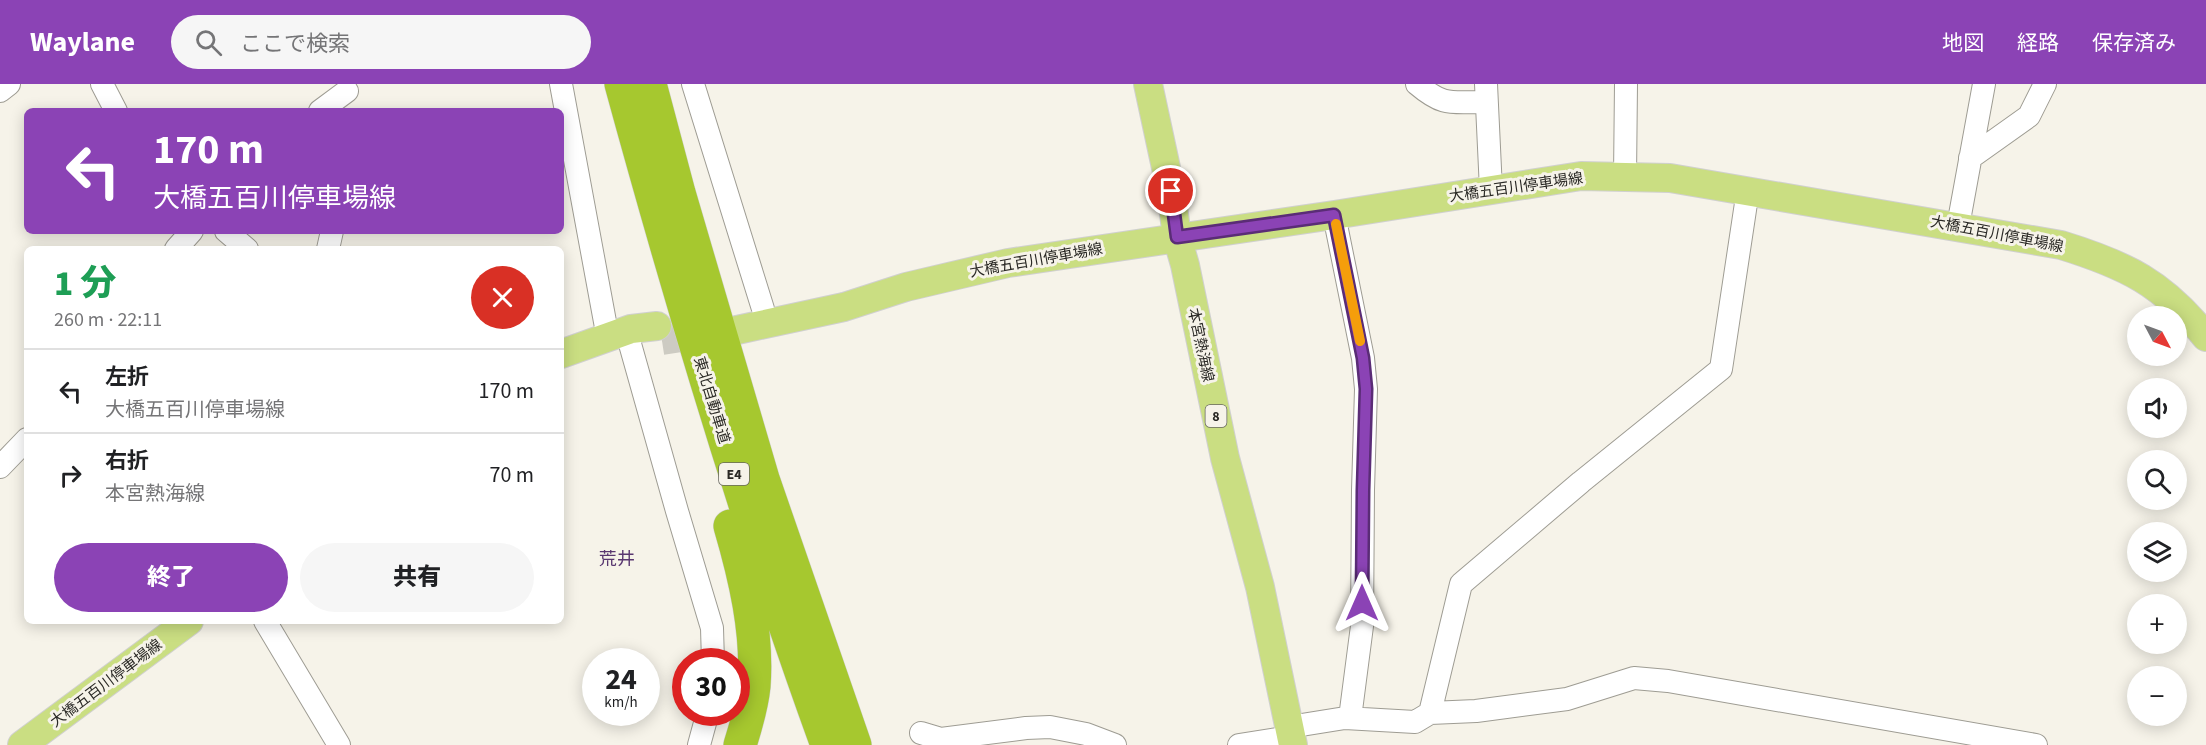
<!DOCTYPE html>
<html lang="ja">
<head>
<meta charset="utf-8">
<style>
	body { margin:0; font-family:"Source Sans 3","Noto Sans JP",sans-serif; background:#f6f6f6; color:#202124; height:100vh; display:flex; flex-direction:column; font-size:22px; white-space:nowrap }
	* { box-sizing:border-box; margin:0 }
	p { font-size:20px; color:#757577 }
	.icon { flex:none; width:33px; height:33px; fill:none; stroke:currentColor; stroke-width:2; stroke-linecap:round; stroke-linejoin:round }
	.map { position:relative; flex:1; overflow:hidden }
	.side { position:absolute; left:24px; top:162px; width:540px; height:378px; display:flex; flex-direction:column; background:#fff; border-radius:9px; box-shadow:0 3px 15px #0003 }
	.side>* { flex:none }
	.guide { position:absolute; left:24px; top:24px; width:540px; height:126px; border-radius:9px; box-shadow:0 3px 15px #0003; background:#8b43b5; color:#fff; overflow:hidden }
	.needle { width:39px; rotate:131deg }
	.buttons { position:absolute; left:2127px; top:222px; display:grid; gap:12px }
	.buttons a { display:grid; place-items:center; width:60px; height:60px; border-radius:50%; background:#fff; box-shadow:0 3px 15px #0003; font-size:30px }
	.speed { position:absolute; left:582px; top:564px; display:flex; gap:12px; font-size:30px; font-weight:700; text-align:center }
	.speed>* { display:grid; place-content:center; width:78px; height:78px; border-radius:50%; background:#fff; box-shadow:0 3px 15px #0003; line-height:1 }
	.speed small { font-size:15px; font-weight:400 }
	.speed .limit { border:9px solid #d22; background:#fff; color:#111 }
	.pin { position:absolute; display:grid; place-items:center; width:51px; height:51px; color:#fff; margin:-26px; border:3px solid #fff; border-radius:50%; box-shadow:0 2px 6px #0007 }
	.me { position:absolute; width:66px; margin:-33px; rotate:0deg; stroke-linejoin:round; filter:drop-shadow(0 0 4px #0008) }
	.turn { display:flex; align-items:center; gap:21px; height:126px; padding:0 30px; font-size:27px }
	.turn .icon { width:78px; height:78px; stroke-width:2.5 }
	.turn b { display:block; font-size:42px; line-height:51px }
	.round { display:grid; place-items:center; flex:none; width:63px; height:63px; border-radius:32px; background:#f6f6f6 }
	.headline { display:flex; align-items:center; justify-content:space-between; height:102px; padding:0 30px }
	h1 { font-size:36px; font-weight:800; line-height:45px; color:#1e9e55 }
	.button { display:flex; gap:12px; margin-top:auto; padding:12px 30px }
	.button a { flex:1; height:69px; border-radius:36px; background:#8b43b5; color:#fff; font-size:24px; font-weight:800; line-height:69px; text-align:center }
	.button a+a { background:#f6f6f6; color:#202124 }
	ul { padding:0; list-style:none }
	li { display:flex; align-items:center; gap:18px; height:84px; padding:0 30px; border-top:2px solid #e0e0e0 }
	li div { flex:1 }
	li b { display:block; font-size:22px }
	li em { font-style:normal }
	header { display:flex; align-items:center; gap:36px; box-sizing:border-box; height:84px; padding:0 30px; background:#8b43b5; color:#fff }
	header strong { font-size:28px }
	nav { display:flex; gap:33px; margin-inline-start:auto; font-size:21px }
	.search { width:420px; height:54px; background:#f6f6f6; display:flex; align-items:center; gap:15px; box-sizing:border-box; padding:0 21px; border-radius:33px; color:#757577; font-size:22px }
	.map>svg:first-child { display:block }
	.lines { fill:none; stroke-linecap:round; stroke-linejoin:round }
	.major-tunnel { stroke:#cdcbc2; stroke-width:28; stroke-dasharray:28 14; stroke-linecap:butt }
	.minor-casing { stroke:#9e9c93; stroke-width:24 }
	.major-casing { stroke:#d0d0cf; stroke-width:30 }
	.highway-casing { stroke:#d0d0cf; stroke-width:34 }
	.minor { stroke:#fff; stroke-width:22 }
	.major { stroke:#cade82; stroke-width:28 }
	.highway { stroke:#a6c82f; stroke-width:33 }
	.route-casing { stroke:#5a2c76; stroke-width:15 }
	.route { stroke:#8b43b5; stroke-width:10 }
	.slow { stroke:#f59e0b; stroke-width:10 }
	.labels { text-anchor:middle; stroke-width:6; stroke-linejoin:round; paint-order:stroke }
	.shield { fill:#f6f3e9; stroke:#676660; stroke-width:1.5 }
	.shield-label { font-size:14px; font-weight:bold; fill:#2a2925 }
	.street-label { font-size:15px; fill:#2a2925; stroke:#f6f3e9 }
	.quarter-label { font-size:18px; fill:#593770; stroke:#f6f3e9 }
</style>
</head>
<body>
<header>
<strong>Waylane</strong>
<div class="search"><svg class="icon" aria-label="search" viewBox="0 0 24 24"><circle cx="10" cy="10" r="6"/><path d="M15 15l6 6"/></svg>ここで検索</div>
<nav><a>地図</a><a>経路</a><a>保存済み</a></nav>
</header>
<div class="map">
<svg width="2206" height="661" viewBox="0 0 2206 661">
	<rect width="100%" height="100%" fill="#f6f3e9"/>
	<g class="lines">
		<path class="major-tunnel" d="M 662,257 L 714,249"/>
		<g class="minor-casing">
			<path id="minor" d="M 102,0 L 116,27
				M 561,0 L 608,254
				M 693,0 L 763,225
				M 1417,0 C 1444,23 1451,18 1485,18
				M 1486,0 L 1491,106
				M 0,7 L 9,0
				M 320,27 L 347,7
				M 1970,74 L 2029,32 L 2045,0
				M 1625,93 L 1626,0
				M 1334,131 L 1363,274 L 1366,305 L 1363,406 L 1362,542 L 1350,634
				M 1958,142 L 1984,0
				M 226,147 L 247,165
				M 176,165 L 192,147
				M 328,165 L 332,147
				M 630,260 L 677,427 L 712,544 L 713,578
				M 0,383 L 27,355
				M 265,537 L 339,661
				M 1430,629 L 1461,500 L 1581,398 L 1721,285 L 1748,106
				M 1289,643 L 1345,634 L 1415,638 L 1430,629 L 1476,627 L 1567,615 L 1634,594 L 1668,597 L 2036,661
				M 921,649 L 941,655 L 1026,644 L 1050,643 L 1086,650 L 1115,661
				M 699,661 L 708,628
				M 1239,661 L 1291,653"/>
		</g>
		<g class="major-casing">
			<path id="major" d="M 1148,0 L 1171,107 L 1177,153 L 1185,181 L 1225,374 L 1260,503 L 1293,661
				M 737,246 L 844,223 L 906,203 L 1008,179 L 1334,131 L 1581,92 L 1670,94 L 2061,161 C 2126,181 2163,199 2206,253
				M 561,270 L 631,245 L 657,242
				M 22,661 L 189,537"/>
		</g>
		<g class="highway-casing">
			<path id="highway" d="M 621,0 C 682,223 748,444 827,661
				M 650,0 L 679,109 L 763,395 L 855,661
				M 730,442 C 745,493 758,549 754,602 C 752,622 746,642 740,661"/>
		</g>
		<use href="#minor" class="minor"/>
		<use href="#major" class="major"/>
		<use href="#highway" class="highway"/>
	</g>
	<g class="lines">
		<g class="route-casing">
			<path id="route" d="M 1171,107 L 1177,153 L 1334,131 L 1363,274 L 1366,305 L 1363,406 L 1362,519"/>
		</g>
		<use href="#route" class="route"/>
		<path class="slow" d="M 1336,140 L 1360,257"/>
	</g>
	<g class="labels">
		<g class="shield">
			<rect x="1205.5" y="321" width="21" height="22" rx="4.5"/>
			<rect x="719" y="379" width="30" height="22" rx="4.5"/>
		</g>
		<g class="shield-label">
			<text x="1216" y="337">8</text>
			<text x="734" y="395">E4</text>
		</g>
		<g class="street-label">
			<text transform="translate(1516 103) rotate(-8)" y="5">大橋五百川停車場線</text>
			<text transform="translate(1997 150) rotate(11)" y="5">大橋五百川停車場線</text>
			<text transform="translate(1036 176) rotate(-10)" y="5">大橋五百川停車場線</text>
			<text transform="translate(1201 261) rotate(78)" y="5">本宮熱海線</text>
			<text transform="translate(712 316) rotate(73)" y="5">東北自動車道</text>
			<text transform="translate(106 599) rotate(-37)" y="5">大橋五百川停車場線</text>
		</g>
		<g class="quarter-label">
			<text x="617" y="481">荒井</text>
		</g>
	</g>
</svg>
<div class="buttons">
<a><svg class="needle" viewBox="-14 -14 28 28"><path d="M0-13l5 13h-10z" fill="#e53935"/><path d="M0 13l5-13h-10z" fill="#757577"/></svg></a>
<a><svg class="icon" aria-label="sound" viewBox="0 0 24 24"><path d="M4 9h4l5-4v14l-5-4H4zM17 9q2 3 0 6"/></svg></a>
<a><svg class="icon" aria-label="search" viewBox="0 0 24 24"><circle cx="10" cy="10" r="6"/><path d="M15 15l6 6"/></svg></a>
<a><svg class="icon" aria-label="layers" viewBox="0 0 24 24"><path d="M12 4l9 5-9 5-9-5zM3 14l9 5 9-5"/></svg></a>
<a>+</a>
<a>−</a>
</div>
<div class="speed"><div>24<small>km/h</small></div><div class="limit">30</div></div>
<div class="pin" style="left:1171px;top:107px;background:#d93025"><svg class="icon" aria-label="arrive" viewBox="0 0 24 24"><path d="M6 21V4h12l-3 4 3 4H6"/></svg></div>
<svg class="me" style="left:1362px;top:519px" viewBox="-20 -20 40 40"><path d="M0-17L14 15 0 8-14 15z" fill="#8b43b5" stroke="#fff" stroke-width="4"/></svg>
<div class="guide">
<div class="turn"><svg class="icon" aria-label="left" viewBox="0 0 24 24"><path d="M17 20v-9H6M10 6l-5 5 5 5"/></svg><div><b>170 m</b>大橋五百川停車場線</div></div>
</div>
<section class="side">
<div class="headline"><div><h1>1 分</h1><p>260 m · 22:11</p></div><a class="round" style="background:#d93025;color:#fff"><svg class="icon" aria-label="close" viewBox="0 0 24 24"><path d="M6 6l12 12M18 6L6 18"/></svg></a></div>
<ul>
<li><svg class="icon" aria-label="left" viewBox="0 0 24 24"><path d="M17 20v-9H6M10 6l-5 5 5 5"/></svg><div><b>左折</b><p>大橋五百川停車場線</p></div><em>170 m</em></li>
<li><svg class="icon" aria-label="right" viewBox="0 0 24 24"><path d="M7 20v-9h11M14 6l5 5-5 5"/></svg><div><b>右折</b><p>本宮熱海線</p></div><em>70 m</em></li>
</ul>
<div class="button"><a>終了</a><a>共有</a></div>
</section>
</div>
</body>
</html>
